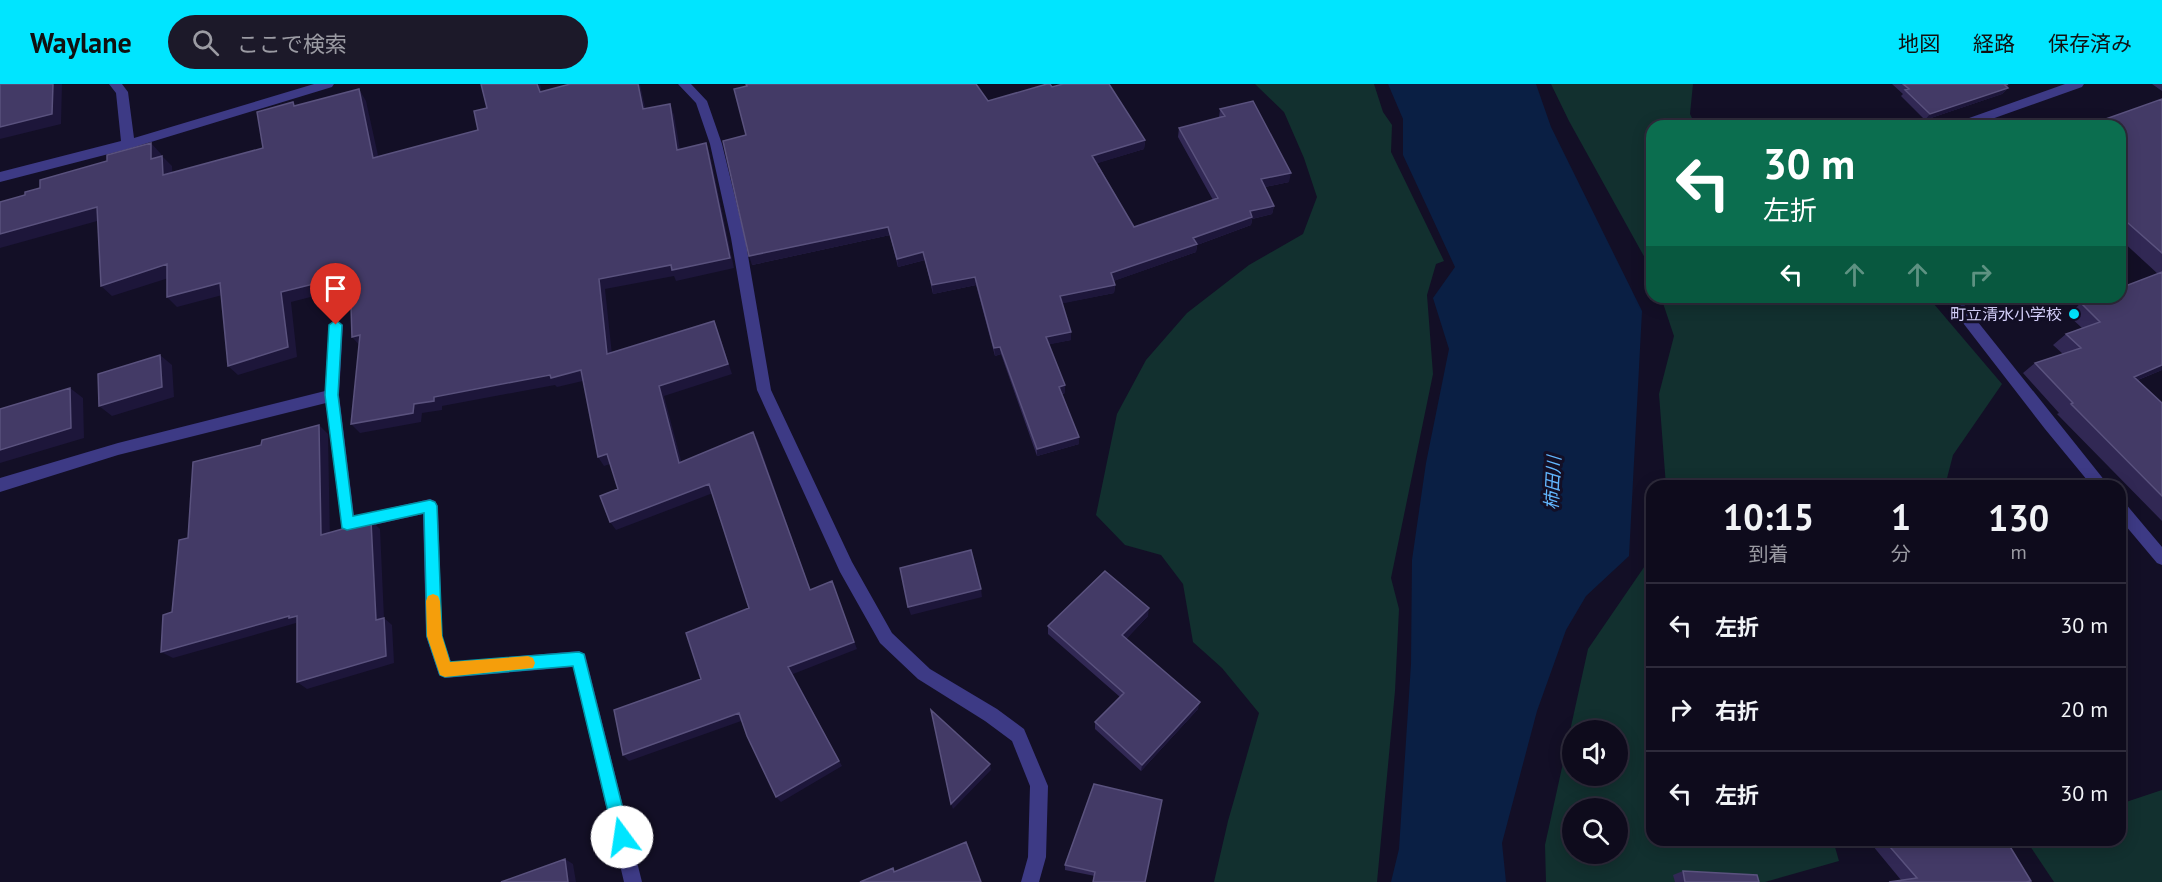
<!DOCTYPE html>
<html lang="ja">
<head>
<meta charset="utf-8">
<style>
	body { margin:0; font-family:"PT Sans","Noto Sans JP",sans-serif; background:#1c1929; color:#f1f3f6; height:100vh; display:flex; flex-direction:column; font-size:22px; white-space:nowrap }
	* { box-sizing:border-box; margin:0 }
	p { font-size:20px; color:#9b9ba3 }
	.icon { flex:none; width:33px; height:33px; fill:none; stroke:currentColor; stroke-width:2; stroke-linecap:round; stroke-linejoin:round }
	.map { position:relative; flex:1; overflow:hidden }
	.panel { position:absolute; left:1646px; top:396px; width:480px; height:366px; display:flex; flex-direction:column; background:#0e0b1c; border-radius:18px; box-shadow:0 3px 15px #0003,0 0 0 2px #2e2b3b }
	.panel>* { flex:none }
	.hud { position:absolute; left:1646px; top:36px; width:480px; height:183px; border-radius:18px; box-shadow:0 3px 15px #0003,0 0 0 2px #2e2b3b; background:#0b6e4f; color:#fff; overflow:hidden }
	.controls { position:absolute; left:1562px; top:636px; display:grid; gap:12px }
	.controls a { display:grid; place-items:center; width:66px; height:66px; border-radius:50%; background:#0e0b1c; box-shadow:0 3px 15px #0003,0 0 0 2px #2e2b3b; font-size:30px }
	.pin { position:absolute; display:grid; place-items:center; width:51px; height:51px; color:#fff; margin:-62px -26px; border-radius:50% 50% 50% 0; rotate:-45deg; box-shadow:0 0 6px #0007 }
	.pin .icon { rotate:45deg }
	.me { position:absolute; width:66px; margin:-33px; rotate:346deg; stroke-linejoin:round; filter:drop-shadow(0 0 4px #0008) }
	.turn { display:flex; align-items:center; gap:21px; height:126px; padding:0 18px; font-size:27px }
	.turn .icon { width:78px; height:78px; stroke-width:2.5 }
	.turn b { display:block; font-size:42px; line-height:51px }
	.lanes { display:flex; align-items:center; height:57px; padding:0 18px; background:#0003; justify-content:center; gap:30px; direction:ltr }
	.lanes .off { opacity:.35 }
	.eta { display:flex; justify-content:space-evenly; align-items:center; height:102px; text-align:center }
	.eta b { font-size:36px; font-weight:700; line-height:42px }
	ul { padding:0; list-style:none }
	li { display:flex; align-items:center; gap:18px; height:84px; padding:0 18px; border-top:2px solid #2e2b3b }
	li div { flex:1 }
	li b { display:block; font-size:22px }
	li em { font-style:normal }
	header { display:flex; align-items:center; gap:36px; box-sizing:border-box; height:84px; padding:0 30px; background:#00e5ff; color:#111 }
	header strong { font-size:28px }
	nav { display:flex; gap:33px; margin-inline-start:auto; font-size:21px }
	.search { width:420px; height:54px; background:#1c1929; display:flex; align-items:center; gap:15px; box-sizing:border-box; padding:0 21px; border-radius:33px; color:#9b9ba3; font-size:22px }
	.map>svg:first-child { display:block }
	.green { fill:#12302f; fill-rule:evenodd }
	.water { fill:#0a1f44 }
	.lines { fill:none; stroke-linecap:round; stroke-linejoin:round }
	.street { fill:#3d3a85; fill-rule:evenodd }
	.wall { fill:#312854 }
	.shaded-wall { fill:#1d163a }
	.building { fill:#433a66; stroke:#5a527e; stroke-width:1.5 }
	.route { fill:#00e5ff; stroke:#0095a6; stroke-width:1.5 }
	.slow { fill:#f59e0b }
	.poi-dot { fill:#00e5ff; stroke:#130f26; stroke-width:2 }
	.labels { text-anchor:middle; stroke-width:6; stroke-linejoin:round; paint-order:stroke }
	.poi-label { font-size:16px; fill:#d9d4ff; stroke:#130f26; text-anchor:end }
	.water-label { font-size:18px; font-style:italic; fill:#62b6ff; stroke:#130f26 }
</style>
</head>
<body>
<header>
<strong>Waylane</strong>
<div class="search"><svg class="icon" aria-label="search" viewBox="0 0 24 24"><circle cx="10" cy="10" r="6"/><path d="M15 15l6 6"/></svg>ここで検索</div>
<nav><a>地図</a><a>経路</a><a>保存済み</a></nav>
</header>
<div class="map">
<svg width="2162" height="798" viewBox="0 0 2162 798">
	<rect width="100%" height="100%" fill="#130f26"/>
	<path class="green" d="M 1255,0 L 1374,0 L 1383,28 L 1392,41 L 1391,68 L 1444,177 L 1436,180 L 1427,211 L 1433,290 L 1391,494 L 1399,525 L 1395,607 L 1377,798 L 1214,798 L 1228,737 L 1259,629 L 1222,584 L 1193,558 L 1183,500 L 1161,471 L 1125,461 L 1096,431 L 1117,330 L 1146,276 L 1187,229 L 1249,181 L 1303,150 L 1317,113 L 1304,74 L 1284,28 Z
		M 1551,0 L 1693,0 L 1690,30 L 1696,42 L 1652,42 L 1651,185 L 1569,37 Z
		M 1661,213 L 1928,213 L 2002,300 L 1953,371 L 1945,402 L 1666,402 L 1659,310 L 1674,252 Z
		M 1651,473 L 1652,756 L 1833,756 L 1839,777 L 1765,798 L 1546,798 L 1545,761 L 1588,565 ZM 1572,646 L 1617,646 L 1617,692 L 1572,692 ZM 1572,724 L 1617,724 L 1617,770 L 1572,770 Z
		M 2162,706 L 2162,798 L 2054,798 L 2026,756 L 2120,756 L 2120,720 Z"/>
	<path class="water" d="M 1388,0 L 1536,0 L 1551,43 L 1642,227 L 1629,472 L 1586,512 L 1566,546 L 1537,627 L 1502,759 L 1506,798 L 1391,798 L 1399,765 L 1411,580 L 1412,476 L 1426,379 L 1449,265 L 1433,214 L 1455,183 L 1403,71 L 1403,35 Z"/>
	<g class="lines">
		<path class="street" d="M 109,0 L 122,0 L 128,8 L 134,54 L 314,0 L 334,0 L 332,3 L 128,65 L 0,98 L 0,88 L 121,57 L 116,9 Z
			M 678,0 L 691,0 L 707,17 L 722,60 L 745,154 L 771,306 L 852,478 L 892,549 L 930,585 L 997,625 L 1024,645 L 1048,702 L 1046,773 L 1039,798 L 1021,798 L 1028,773 L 1030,702 L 1012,657 L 985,637 L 918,595 L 880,559 L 840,488 L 757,306 L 731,154 L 710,60 L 696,19 Z
			M 2065,0 L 2084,0 L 2082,3 L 1972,42 L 1953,42 L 1955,39 Z
			M 1943,213 L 1958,213 L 2109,402 L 2092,402 L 2045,345 Z
			M 336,235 L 343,241 L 339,311 L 354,432 L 430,415 L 435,417 L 438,422 L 442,552 L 451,578 L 579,567 L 585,570 L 642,798 L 624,798 L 573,583 L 445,594 L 439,591 L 426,552 L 423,430 L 347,447 L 342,445 L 326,319 L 118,371 L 0,408 L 0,394 L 118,359 L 325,307 L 329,241 Z
			M 2120,417 L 2125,419 L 2162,463 L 2162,481 L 2157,479 L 2120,435 Z"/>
	</g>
	<path class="wall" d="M 1892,0 L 2010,0 L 2006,2 L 2008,4 L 2002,10 L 1925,36 L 1901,12 L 1903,10 Z
		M 2152,0 L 2162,0 L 2162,7 Z
		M 747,2 L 988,17 L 1052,3 L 1145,56 L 1144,65 L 1097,79 L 1134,143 L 1213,116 L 1178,53 L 1179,44 L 1219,34 L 1220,25 L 1289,98 L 1265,103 L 1274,122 L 1272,130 L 1252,135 L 1251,141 L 1197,161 L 1196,168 L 1113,197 L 1115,201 L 1114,209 L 1062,219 L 1071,256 L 1049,260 L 1065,309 L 1062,310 L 1079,353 L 1079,360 L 1037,372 L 1001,270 L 995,272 L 976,201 L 933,210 L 925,176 L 898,183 L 890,151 L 752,181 L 746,51 Z
		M 2162,15 L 2162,286 L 2138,296 L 2162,319 L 2162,437 L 2057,330 L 2059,329 L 2023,289 L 2035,279 L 2063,270 L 2053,261 L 2066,250 L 2082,244 L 2068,231 L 2081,219 L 2158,190 L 2120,155 L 2120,42 Z
		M 1148,532 L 1126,555 L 1198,625 L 1141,687 L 1095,645 L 1095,638 L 1120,613 L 1048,550 L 1048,542 Z
		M 1868,756 L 2006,756 L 2027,798 L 1901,796 Z
		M 1065,781 L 1145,798 L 1095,792 L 1065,786 Z
		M 1683,787 L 1759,798 L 1675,798 L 1673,791 Z"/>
	<path class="shaded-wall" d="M 53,0 L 62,0 L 61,40 L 0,55 L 0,43 Z
		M 537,0 L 540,0 L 545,20 L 540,8 Z
		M 638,0 L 640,0 L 648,37 L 643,25 Z
		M 2003,0 L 2010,0 L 2005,5 L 2008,4 L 2002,10 L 1925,36 L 1930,30 Z
		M 359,5 L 366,17 L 381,85 L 373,74 Z
		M 670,20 L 674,31 L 682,77 L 677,66 Z
		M 1145,56 L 1144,65 L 1092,81 L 1092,72 Z
		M 151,59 L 161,70 L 161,86 L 151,75 Z
		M 706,59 L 710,70 L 734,184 L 676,197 L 674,192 L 605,205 L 613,280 L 607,270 L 599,195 Z
		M 162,72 L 172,82 L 173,102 L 163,91 Z
		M 1291,89 L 1289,98 L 1260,104 L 1261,95 Z
		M 1274,122 L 1272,130 L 1252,135 L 1251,141 L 1197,161 L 1196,168 L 1111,198 L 1111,189 L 1250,127 Z
		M 97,123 L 108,134 L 0,164 L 0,150 Z
		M 888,143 L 890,151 L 752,181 L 749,172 Z
		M 923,168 L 925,176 L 898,183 L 897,175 Z
		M 167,180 L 178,191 L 112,212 L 101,202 Z
		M 350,191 L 358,201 L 291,218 L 297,273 L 238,291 L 228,282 L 281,208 Z
		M 975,193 L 976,201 L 933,210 L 932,201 Z
		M 220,199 L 230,209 L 177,223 L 167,213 Z
		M 1115,201 L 1114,209 L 1060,220 L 1060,212 Z
		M 714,237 L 718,247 L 732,290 L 664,312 L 684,388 L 679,379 L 659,302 Z
		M 1071,248 L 1071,256 L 1047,261 L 1046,253 Z
		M 360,251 L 361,263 L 352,253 Z
		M 1000,263 L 1001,270 L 995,272 L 994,264 Z
		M 160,271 L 172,281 L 174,313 L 112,332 L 99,322 Z
		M 2162,281 L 2162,286 L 2120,303 L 2134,293 Z
		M 581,286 L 587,296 L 557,303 L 555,301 L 442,322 L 442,326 L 422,329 L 421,338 L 360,349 L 351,340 L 434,313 Z
		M 1065,301 L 1065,309 L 1060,310 L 1059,303 Z
		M 70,304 L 83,314 L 84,354 L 0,379 L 0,366 Z
		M 319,341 L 328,350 L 330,458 L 321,451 Z
		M 753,348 L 758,357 L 813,514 L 810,506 Z
		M 1079,353 L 1079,360 L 1037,372 L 1037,365 Z
		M 607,370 L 613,379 L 604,382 L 598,373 Z
		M 709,400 L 713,409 L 616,446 L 610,438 Z
		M 371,437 L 380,445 L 384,534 L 392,541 L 394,579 L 307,605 L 297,598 L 376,536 Z
		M 835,505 L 857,565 L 793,590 L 842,682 L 781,718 L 776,713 L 788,583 Z
		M 981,505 L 982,513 L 911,531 L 908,523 Z
		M 1149,524 L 1148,532 L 1122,559 L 1122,551 Z
		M 289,532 L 297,532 L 296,539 L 173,574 L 161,568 Z
		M 1200,618 L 1198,625 L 1141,687 L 1142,681 Z
		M 739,629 L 744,636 L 629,677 L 623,671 Z
		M 990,680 L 991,686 L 953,725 L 951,720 Z
		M 565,775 L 573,780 L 576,798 L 568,798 Z"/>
	<path class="building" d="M 0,0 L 53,0 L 52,30 L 0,43 Z
		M 481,0 L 537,0 L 540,8 L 570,0 L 638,0 L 643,25 L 670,20 L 677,66 L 706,59 L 730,174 L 672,186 L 671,181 L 599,195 L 607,270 L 714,237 L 728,280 L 659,302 L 679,379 L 753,348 L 810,506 L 832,497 L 854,558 L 788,583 L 839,677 L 776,713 L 747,652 L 739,629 L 623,671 L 614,626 L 701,595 L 686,549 L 749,524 L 709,400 L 610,438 L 600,412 L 618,405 L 607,370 L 598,373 L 581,286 L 551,294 L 550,291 L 434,313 L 434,317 L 414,320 L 413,329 L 351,340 L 360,251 L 352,253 L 350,191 L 281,208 L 288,263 L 228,282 L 220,199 L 167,213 L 167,180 L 101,202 L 97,123 L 0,150 L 0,118 L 25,111 L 25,108 L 40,104 L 40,96 L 107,77 L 107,71 L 151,59 L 151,75 L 162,72 L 163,91 L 263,64 L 257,28 L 293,18 L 294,22 L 359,5 L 373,74 L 478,46 L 474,27 L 487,24 Z
		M 746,0 L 976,0 L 988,17 L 1047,0 L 1050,0 L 1052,3 L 1063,0 L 1109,0 L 1145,56 L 1092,72 L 1134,143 L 1218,114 L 1179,44 L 1225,32 L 1220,25 L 1253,17 L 1291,89 L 1261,95 L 1274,122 L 1250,127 L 1252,133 L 1193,154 L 1197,160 L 1111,189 L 1115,201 L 1060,212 L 1071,248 L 1046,253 L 1065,301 L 1059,303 L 1079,353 L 1037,365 L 1000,263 L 994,264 L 975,193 L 932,201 L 923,168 L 897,175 L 888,143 L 749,172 L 723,57 L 746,51 L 734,5 L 747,2 Z
		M 1903,0 L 2008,0 L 2005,1 L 2008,4 L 1930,30 L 1905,6 L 1909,5 Z
		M 2162,15 L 2162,169 L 2120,132 L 2120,42 L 2086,42 Z
		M 2162,188 L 2162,281 L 2134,293 L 2162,319 L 2162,412 L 2071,320 L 2073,319 L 2035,279 L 2081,264 L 2066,250 L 2100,238 L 2081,219 L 2097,213 L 2120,213 L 2120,204 Z
		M 160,271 L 162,303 L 99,322 L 98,290 Z
		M 70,304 L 71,344 L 0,366 L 0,325 Z
		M 319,341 L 321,451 L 371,437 L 376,536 L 384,534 L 386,572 L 297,598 L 297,532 L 289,534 L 289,532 L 161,568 L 163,531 L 172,528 L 179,456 L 188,454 L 193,378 L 261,361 L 262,356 Z
		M 971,466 L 981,505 L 908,523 L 900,484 Z
		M 1105,487 L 1149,524 L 1122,551 L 1200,618 L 1142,681 L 1095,638 L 1124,609 L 1048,542 Z
		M 931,626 L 990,680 L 951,720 Z
		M 1094,700 L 1162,716 L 1145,798 L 1093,798 L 1095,788 L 1065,781 Z
		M 1884,756 L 2006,756 L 2031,797 L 2026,798 L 1889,798 L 1917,794 Z
		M 966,758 L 981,798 L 860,798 L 893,784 L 894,788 Z
		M 565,775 L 568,798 L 501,798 Z
		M 1683,787 L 1757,791 L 1759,798 L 1685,798 Z"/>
	<path class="route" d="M 336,236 L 342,241 L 338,311 L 353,432 L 430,416 L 435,418 L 437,422 L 442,552 L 450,578 L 579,568 L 584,570 L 630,753 L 628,759 L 622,761 L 616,759 L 614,753 L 573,582 L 445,593 L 440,591 L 427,552 L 424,429 L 347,446 L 342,444 L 325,311 L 329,241 Z"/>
	<path class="slow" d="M 433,510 L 438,512 L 440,517 L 442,552 L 450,578 L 528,572 L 533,574 L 535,579 L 533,584 L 445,593 L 440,591 L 427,552 L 426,517 L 428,512 Z"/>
	<circle class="poi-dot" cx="2074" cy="230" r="6"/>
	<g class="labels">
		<g class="poi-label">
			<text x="2062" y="236">町立清水小学校</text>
		</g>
		<g class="water-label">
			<text transform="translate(1553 399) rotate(-87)" y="6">柿田川</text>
		</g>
	</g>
</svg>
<div class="controls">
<a><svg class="icon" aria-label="sound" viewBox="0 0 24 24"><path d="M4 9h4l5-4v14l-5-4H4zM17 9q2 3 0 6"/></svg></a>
<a><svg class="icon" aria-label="search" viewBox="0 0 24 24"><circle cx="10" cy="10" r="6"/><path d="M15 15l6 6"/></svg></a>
</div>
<div class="pin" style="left:336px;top:241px;background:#d93025"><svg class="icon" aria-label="arrive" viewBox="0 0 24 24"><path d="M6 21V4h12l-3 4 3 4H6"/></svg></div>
<svg class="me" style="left:622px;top:753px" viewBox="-20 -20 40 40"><circle r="19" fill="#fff"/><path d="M0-13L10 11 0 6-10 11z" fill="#00e5ff"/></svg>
<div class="hud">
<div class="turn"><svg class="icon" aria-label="left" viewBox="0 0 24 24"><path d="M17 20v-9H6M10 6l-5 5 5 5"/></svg><div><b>30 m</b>左折</div></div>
<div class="lanes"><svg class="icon" aria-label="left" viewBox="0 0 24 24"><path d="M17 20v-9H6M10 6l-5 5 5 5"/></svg><svg class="icon off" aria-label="ahead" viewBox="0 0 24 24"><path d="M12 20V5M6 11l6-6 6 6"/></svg><svg class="icon off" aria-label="ahead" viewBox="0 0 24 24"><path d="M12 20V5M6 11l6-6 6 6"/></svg><svg class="icon off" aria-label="right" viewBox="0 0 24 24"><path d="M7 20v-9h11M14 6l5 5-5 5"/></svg></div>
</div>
<section class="panel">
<div class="eta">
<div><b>10:15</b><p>到着</p></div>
<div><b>1</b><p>分</p></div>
<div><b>130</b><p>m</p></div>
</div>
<ul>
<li><svg class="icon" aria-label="left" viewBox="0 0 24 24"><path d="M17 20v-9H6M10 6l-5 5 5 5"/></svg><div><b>左折</b></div><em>30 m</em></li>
<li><svg class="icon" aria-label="right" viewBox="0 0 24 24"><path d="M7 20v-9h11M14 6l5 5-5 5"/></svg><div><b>右折</b></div><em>20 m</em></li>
<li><svg class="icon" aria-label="left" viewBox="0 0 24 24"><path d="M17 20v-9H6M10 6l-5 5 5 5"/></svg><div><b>左折</b></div><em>30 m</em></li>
</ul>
</section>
</div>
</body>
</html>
